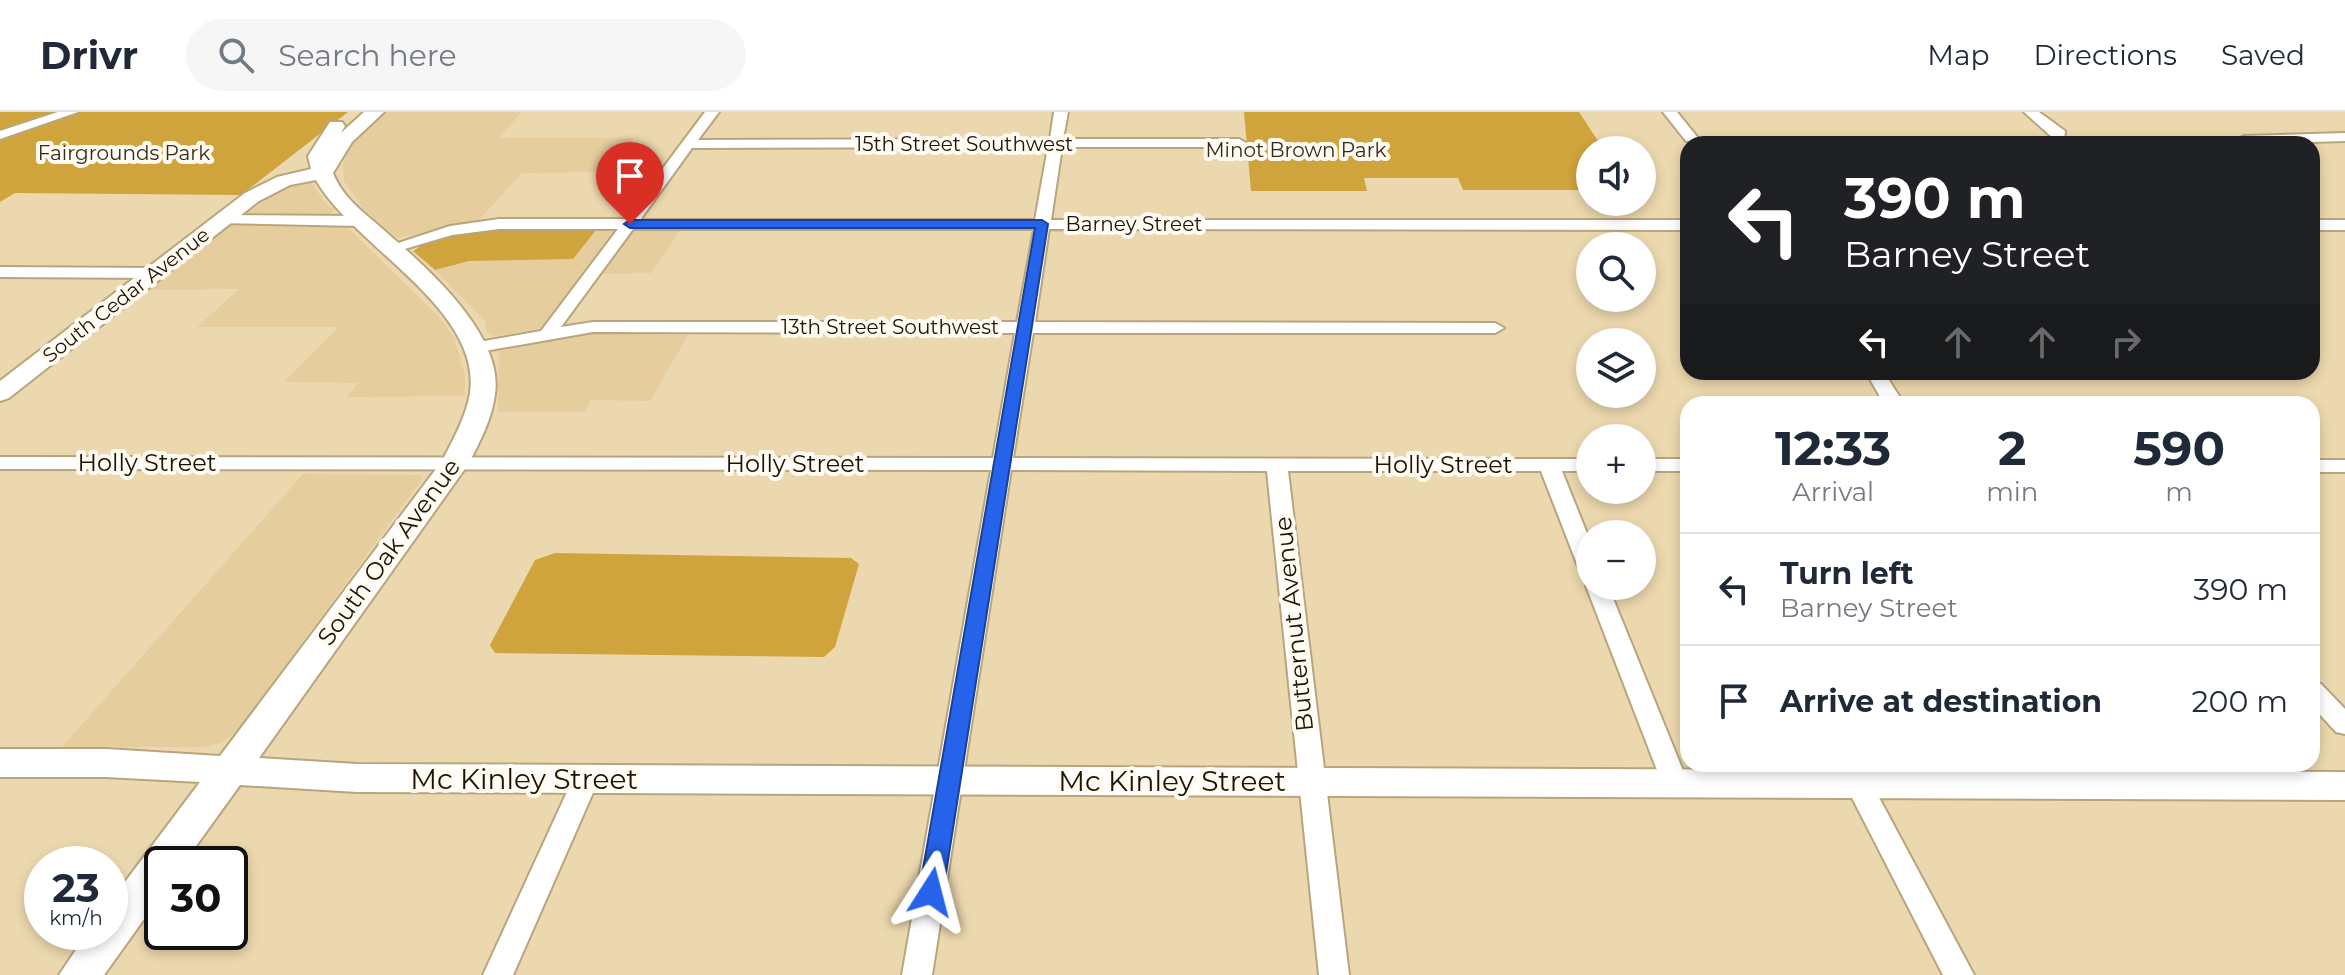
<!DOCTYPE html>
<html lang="en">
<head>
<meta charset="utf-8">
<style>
	body { margin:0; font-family:Montserrat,sans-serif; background:#f6f6f7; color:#1f2937; height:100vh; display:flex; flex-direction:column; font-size:30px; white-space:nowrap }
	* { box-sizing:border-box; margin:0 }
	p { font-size:26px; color:#747a83 }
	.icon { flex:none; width:44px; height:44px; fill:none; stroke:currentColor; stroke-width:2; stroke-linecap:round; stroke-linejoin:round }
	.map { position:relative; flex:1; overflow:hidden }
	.details { position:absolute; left:1680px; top:284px; width:640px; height:376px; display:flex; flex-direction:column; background:#fff; border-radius:24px; box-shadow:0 4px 12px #0003 }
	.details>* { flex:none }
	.hud { position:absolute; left:1680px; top:24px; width:640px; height:244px; border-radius:24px; box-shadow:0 4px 12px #0003; background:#202124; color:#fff; overflow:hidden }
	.buttons { position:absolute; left:1576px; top:24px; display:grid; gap:16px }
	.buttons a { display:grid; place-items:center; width:80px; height:80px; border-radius:50%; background:#fff; box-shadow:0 4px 12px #0003; font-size:40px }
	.speed { position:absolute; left:24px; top:734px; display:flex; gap:16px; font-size:40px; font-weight:700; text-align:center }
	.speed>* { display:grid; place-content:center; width:104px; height:104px; border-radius:50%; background:#fff; box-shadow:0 4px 12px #0003; line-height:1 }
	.speed small { font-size:20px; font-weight:400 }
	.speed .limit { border:4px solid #111; border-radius:12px; background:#fff; color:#111 }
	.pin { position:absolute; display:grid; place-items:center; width:68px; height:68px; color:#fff; margin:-82px -34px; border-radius:50% 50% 50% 0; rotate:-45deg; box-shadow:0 0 8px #0007 }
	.pin .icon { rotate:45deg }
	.me { position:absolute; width:88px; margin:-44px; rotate:9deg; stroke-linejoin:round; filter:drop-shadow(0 0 6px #0008) }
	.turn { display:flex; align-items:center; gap:28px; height:168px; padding:0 32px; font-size:36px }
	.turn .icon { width:104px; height:104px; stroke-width:2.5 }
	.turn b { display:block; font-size:56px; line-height:68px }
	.lanes { display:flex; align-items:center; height:76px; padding:0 32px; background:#0003; justify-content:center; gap:40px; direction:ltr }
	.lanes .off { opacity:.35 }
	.eta { display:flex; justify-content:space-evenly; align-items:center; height:136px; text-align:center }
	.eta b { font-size:48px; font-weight:700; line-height:56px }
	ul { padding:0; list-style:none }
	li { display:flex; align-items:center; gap:24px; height:112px; padding:0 32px; border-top:2px solid #e0e1e3 }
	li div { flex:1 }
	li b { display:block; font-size:30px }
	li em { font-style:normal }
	header { display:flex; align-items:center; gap:48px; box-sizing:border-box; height:112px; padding:0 40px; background:#fff; border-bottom:2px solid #e0e1e3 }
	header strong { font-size:38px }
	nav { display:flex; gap:44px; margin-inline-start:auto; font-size:28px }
	.search { width:560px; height:72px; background:#f6f6f7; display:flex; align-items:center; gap:20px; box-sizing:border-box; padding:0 28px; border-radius:44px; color:#747a83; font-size:30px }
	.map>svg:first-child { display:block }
	.built { fill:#e5cd9d }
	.green { fill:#d0a43d }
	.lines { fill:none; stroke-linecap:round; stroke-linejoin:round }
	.street-casing { stroke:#b9a57d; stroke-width:4 }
	.secondary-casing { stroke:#b9a57d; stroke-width:4 }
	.street { fill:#fff; fill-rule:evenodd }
	.secondary { fill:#fff; fill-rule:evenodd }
	.route { fill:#2563eb; stroke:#184099; stroke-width:2 }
	.labels { text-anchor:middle; stroke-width:8; stroke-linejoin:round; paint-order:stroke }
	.far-street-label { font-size:20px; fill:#1b1405; stroke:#fffaf2 }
	.far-park-label { font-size:20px; fill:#352c18; stroke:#fffaf2 }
	.street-label { font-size:24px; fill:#1b1405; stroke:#fffaf2 }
	.near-street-label { font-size:28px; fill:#1b1405; stroke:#fffaf2 }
</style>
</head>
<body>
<header>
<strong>Drivr</strong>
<div class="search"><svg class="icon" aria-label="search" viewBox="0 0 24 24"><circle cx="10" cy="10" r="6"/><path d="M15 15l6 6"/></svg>Search here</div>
<nav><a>Map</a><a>Directions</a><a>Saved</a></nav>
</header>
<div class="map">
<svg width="2345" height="863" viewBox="0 0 2345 863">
	<rect width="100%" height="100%" fill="#ecd8ae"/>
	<path class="built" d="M 382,0 L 522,0 L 498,26 L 634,26 L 607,60 L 522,61 L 478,109 L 398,126 L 364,97 L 344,69 L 343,53 L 353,24 Z
		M 310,67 L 324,90 L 334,97 L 332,102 L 244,104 L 284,73 Z
		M 234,111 L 340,111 L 348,116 L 438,204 L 454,225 L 465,264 L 465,284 L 347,285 L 358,271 L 284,270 L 339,215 L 197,215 L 239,177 L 147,178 Z
		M 681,117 L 651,161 L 597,162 L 560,212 L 509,222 L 493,224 L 487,220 L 485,209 L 435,158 L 469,149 L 572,147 L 596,118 Z
		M 579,222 L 688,223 L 650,289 L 591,288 L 585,300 L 498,300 L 499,239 Z
		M 303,362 L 420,363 L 423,366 L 242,613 L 223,630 L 204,635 L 62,635 Z"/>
	<path class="green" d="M 0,0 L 348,0 L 241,83 L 15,81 L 0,90 Z
		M 1244,0 L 1579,0 L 1604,38 L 1590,38 L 1590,78 L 1463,78 L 1458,66 L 1364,66 L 1367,79 L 1251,79 Z
		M 492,118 L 596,118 L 573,147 L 469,149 L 435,158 L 413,139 L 431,128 Z
		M 555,441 L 851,446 L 859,452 L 835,535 L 824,545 L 495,541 L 490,533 L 535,448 Z"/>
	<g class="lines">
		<g class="street-casing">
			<path id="street" d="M 58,0 L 78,0 L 0,27 L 0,19 Z
				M 705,0 L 719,0 L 698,28 L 1050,27 L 1054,0 L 1068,0 L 1063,27 L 1239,27 L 1246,31 L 1239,35 L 1062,35 L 1051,108 L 1688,108 L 1688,118 L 1049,117 L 1035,210 L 1495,211 L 1504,216 L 1495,221 L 1033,221 L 1013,346 L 1590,347 L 1590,359 L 1562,359 L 1590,429 L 1590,464 L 1579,457 L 1541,359 L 1288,359 L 1349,863 L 1319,863 L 1267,359 L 1011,358 L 932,863 L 902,863 L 991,358 L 0,357 L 0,345 L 993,346 L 1015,221 L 593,220 L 479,240 L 473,239 L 473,231 L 541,219 L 618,117 L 499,117 L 452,123 L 391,141 L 383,136 L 450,114 L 499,107 L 625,107 ZM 1048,35 L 1035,108 L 640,108 L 692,36 ZM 633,117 L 1034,117 L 1017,210 L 593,210 L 561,215 Z
				M 1663,0 L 1677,0 L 1698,26 L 1696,29 L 1686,29 Z
				M 2024,0 L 2039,0 L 2065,19 L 2064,31 L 1888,32 L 1895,28 L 2053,26 Z
				M 2345,21 L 2345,29 L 2244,32 L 2237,28 L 2244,24 Z
				M 224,103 L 359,104 L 367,109 L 359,114 L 219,111 L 216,108 Z
				M 2312,108 L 2345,108 L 2345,118 L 2312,118 Z
				M 0,155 L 155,156 L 163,161 L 155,166 L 0,165 Z
				M 1866,260 L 1884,260 L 1904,292 L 1884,292 Z
				M 1642,347 L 1688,347 L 1688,359 L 1642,359 Z
				M 2312,348 L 2345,348 L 2345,360 L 2312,360 Z
				M 1589,469 L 1590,474 L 1608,474 L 1688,671 L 1685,678 L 1675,681 L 1665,678 L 1662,671 L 1586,474 Z
				M 2312,569 L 2321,572 L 2345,597 L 2345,622 L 2336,620 L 2312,594 Z
				M 2012,652 L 2039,652 L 2053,673 L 2049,680 L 2039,683 L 2029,680 Z
				M 586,657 L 596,660 L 599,667 L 513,863 L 483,863 L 573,667 L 576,660 Z
				M 1858,662 L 1868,665 L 1974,863 L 1943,863 L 1845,672 L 1848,665 Z"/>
		</g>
		<g class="secondary-casing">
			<path id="secondary" d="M 364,0 L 384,0 L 352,30 L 333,61 C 343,87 366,102 386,120 C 427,156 504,223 495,282 C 492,307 480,329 469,351 L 259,646 L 357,652 L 2345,660 L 2345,688 L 357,680 L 240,673 L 183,752 L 162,752 L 162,782 L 104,863 L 59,863 L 88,820 L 110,820 L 110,790 L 200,670 L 106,665 L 0,665 L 0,637 L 106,637 L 220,644 L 442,349 C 453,328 466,305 470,281 C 482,196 353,134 316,68 L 290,73 L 259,89 L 9,286 L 0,289 L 0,269 L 245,81 L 277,65 L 311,57 L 308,44 L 330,10 L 342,10 L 345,14 L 341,21 Z"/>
		</g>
		<use href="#street" class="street"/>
		<use href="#secondary" class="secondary"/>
	</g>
	<path class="route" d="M 1042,108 L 1048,112 L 943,780 L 940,787 L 931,790 L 922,787 L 919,780 L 1035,116 L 630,116 L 624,112 L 630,108 Z"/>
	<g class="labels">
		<g class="far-street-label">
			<text x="964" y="39">15th Street Southwest</text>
			<text x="1134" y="119">Barney Street</text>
			<text transform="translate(126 183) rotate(-38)" y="7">South Cedar Avenue</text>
			<text x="890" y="222">13th Street Southwest</text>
		</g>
		<g class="far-park-label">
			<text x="1296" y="45">Minot Brown Park</text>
			<text x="124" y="48">Fairgrounds Park</text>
		</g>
		<g class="street-label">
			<text x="147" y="359">Holly Street</text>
			<text x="795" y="360">Holly Street</text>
			<text x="1443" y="361">Holly Street</text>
			<text transform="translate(389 440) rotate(-54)" y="8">South Oak Avenue</text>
			<text transform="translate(1294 512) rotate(-96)" y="8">Butternut Avenue</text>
		</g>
		<g class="near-street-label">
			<text x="524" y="677">Mc Kinley Street</text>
			<text x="1172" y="679">Mc Kinley Street</text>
		</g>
	</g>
</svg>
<div class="buttons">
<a><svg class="icon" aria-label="sound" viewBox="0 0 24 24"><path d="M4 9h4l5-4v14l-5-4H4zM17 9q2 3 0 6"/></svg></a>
<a><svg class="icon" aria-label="search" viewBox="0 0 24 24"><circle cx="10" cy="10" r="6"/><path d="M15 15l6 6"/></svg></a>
<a><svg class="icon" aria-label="layers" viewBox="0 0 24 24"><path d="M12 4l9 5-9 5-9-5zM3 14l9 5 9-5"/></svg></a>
<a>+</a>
<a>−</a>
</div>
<div class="speed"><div>23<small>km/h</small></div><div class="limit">30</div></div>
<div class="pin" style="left:630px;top:112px;background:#d93025"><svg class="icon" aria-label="arrive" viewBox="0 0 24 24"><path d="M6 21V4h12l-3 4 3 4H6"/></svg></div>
<svg class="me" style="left:931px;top:780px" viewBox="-20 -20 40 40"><path d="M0-17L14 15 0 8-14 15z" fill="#2563eb" stroke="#fff" stroke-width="4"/></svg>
<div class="hud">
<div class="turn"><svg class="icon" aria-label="left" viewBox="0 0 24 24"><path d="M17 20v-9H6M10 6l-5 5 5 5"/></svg><div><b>390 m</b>Barney Street</div></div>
<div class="lanes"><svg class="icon" aria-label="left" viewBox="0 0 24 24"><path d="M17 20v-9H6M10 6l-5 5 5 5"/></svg><svg class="icon off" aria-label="ahead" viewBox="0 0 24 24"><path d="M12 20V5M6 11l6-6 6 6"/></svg><svg class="icon off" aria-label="ahead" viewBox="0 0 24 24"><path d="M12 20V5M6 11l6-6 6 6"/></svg><svg class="icon off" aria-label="right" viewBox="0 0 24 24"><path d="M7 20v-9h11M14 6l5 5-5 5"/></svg></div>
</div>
<section class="details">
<div class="eta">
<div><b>12:33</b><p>Arrival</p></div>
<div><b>2</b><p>min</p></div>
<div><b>590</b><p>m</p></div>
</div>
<ul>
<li><svg class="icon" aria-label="left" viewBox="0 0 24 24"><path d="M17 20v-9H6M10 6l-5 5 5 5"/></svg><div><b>Turn left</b><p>Barney Street</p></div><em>390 m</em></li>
<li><svg class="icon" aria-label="arrive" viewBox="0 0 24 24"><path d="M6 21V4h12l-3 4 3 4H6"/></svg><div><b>Arrive at destination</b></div><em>200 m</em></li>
</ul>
</section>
</div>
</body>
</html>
